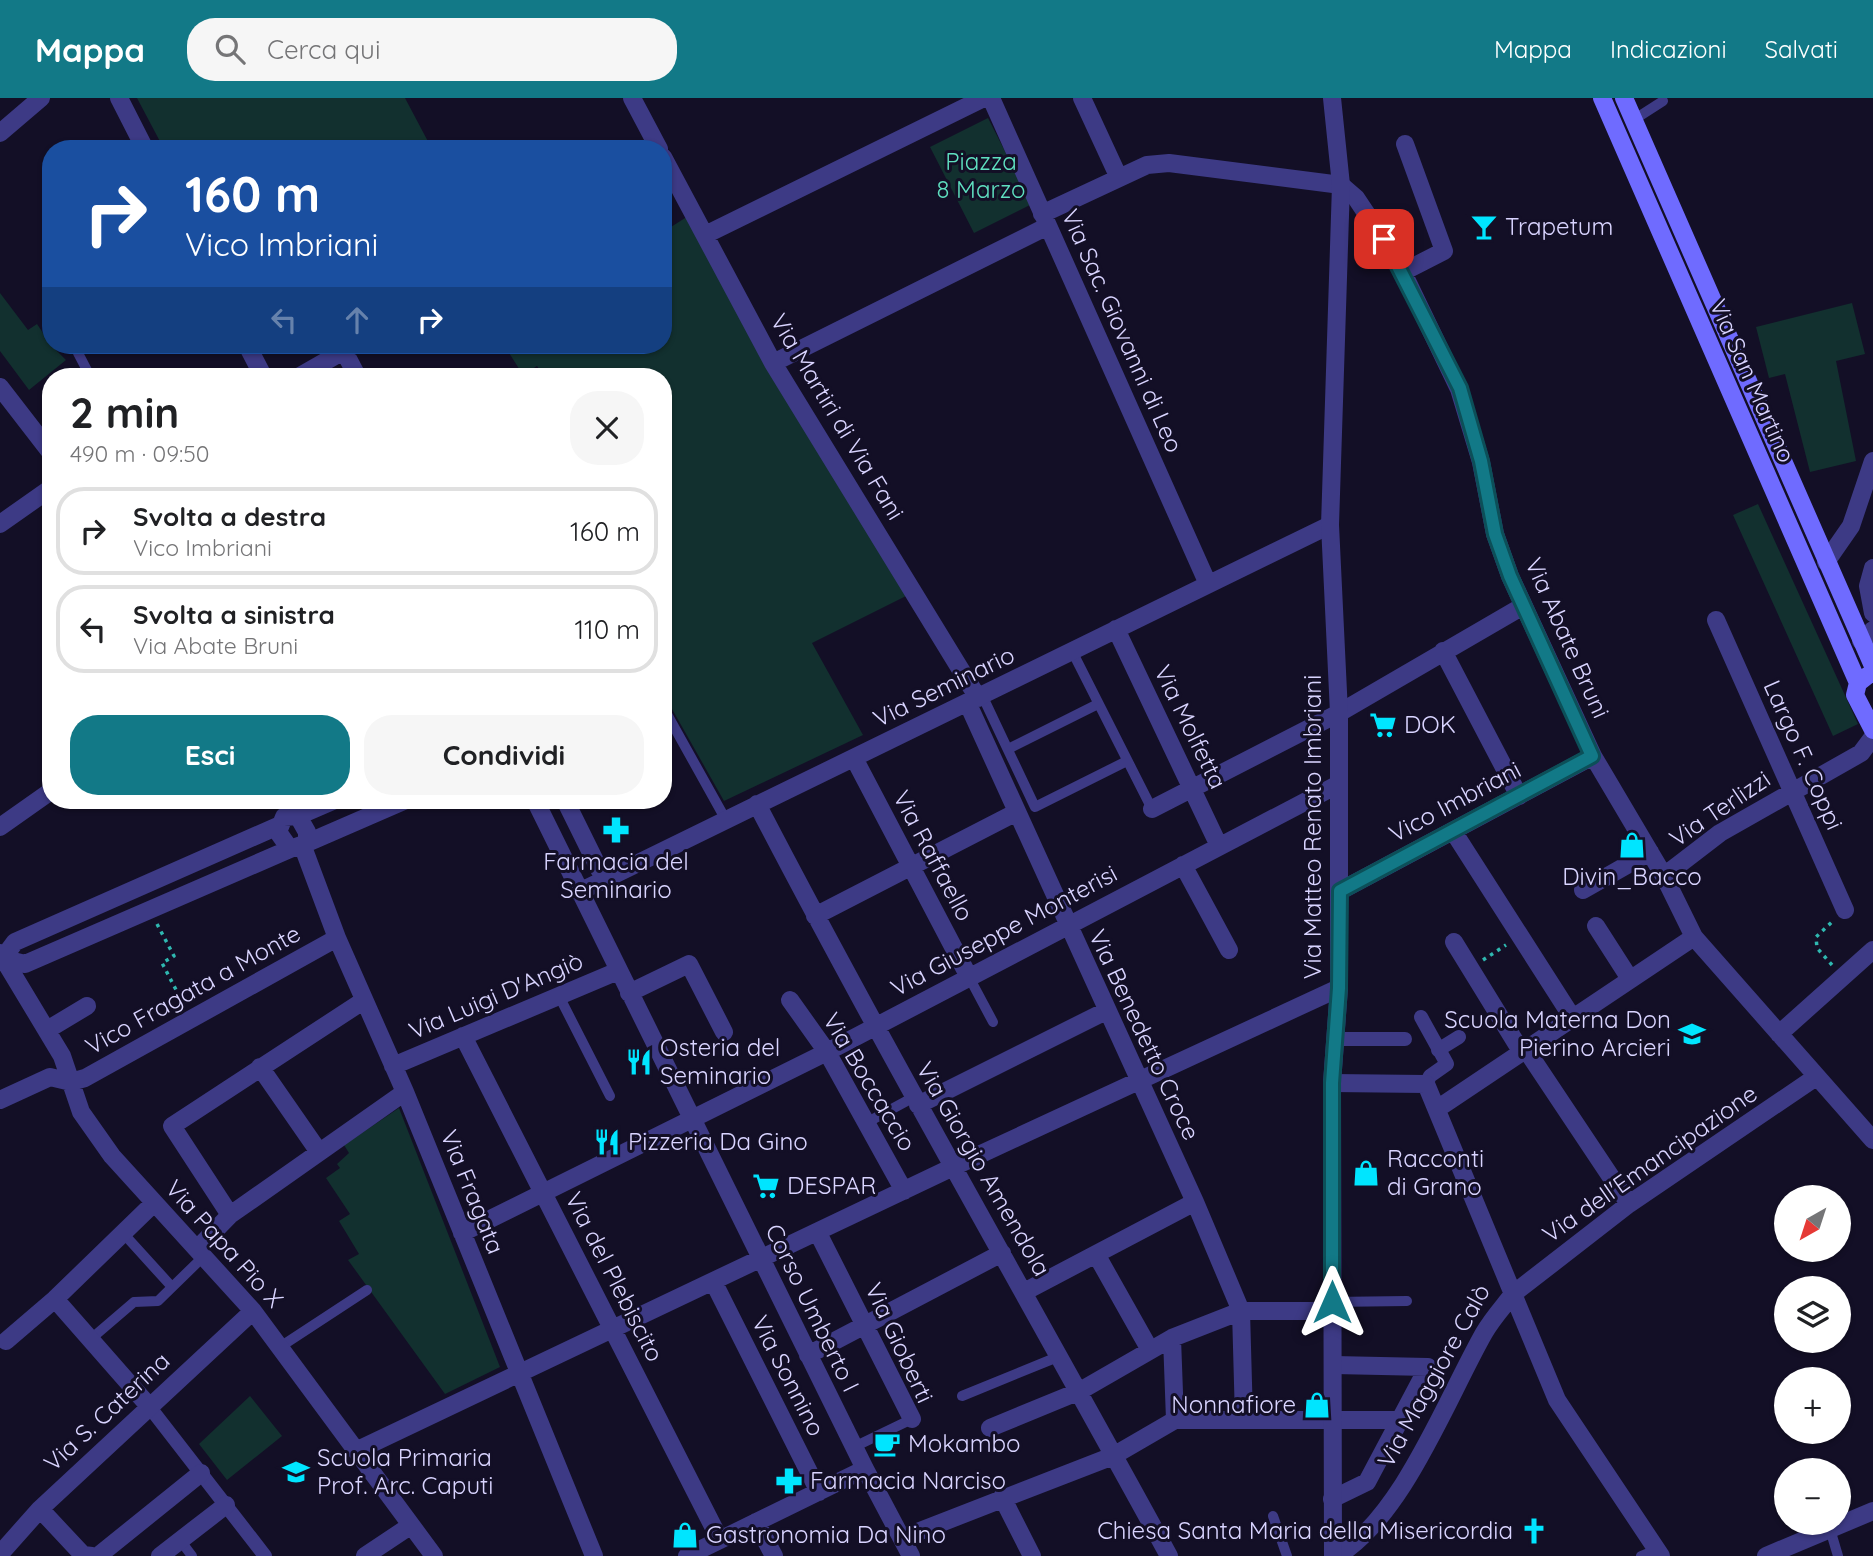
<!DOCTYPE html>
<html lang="it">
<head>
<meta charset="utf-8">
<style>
	body { margin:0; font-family:Quicksand,sans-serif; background:#f6f6f6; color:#202124; height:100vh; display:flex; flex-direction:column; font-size:26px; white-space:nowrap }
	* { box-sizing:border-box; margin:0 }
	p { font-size:23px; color:#757577 }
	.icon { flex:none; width:38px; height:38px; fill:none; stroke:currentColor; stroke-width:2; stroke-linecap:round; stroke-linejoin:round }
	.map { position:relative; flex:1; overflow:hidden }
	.side { position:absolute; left:42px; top:270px; width:630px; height:441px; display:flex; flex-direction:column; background:#fff; border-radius:28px; box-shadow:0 2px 5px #0004 }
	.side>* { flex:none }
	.top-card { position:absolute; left:42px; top:42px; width:630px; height:214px; border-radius:28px; box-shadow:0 2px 5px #0004; background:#1a4fa0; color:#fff; overflow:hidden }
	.needle { width:46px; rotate:219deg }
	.fabs { position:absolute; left:1774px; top:1087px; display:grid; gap:14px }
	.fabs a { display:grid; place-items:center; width:77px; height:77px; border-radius:50%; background:#fff; box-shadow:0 2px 5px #0004; font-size:35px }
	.pin { position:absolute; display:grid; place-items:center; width:60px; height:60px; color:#fff; margin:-30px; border-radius:14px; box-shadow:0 4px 10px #0006 }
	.me { position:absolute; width:77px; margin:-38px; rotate:0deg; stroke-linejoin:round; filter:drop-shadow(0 0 5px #0008) }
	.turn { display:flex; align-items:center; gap:24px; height:147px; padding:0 28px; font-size:32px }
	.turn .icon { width:91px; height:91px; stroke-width:2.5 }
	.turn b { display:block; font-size:49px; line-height:60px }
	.lanes { display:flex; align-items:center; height:66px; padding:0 28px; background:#0003; justify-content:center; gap:35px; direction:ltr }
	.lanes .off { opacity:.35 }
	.round { display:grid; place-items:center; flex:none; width:74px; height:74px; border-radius:28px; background:#f6f6f6 }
	.summary { display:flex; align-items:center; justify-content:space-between; height:119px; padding:0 28px }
	h1 { font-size:42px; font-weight:800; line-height:52px }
	.action { display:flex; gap:14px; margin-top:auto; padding:14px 28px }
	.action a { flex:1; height:80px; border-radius:28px; background:#127987; color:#fff; font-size:28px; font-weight:800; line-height:80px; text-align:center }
	.action a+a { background:#f6f6f6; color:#202124 }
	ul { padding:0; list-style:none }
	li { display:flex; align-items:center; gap:21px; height:88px; margin:0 14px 10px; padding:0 14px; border:4px solid #e0e0e0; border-radius:28px }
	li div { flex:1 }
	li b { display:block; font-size:26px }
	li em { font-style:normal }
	header { display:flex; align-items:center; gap:42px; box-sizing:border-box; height:98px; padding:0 35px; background:#127987; color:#fff }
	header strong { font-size:33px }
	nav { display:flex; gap:38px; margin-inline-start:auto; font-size:24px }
	.search { width:490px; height:63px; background:#f6f6f6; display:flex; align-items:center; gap:18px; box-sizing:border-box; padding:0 24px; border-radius:28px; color:#757577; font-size:26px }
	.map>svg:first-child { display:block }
	.green { fill:#12302f }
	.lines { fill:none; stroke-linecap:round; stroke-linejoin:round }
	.path { stroke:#2fb8b0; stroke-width:3.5; stroke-dasharray:3.5 5; stroke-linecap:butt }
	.service { stroke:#3d3a85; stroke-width:10 }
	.pedestrian { stroke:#3d3a85; stroke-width:14 }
	.minor { stroke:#3d3a85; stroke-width:18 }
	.tertiary { stroke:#3d3a85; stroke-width:18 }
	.secondary { stroke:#6f6bff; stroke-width:18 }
	.route-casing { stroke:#0c4f58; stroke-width:18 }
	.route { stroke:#127987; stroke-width:12 }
	.labels { text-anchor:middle; stroke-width:6; stroke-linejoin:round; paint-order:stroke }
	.park-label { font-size:24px; fill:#5fe0c0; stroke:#130f26 }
	.poi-label { font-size:24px; fill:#d9d4ff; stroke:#130f26; text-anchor:start }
	.street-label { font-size:24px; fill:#d9d4ff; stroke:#130f26 }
</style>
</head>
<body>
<header>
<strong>Mappa</strong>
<div class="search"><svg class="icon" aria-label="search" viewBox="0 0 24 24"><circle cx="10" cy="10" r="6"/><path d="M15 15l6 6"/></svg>Cerca qui</div>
<nav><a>Mappa</a><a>Indicazioni</a><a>Salvati</a></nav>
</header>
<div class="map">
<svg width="1873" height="1458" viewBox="0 0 1873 1458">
	<rect width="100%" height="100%" fill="#130f26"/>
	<path class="green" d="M 137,0 L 405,0 L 432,51 L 164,51 Z
		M 988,20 L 1032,106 L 974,135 L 930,49 Z
		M 693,115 L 912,495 L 812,545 L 863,637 L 724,703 L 663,595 L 663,278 L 544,278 L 537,268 L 523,277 L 504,247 L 663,247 L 663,134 Z
		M 0,195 L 28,232 L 37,226 L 51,247 L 66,262 L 29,292 L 0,253 Z
		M 1852,205 L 1865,256 L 1836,263 L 1856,363 L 1810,374 L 1785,276 L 1769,280 L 1756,229 Z
		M 1758,406 L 1858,626 L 1833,638 L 1733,417 Z
		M 399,1010 L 500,1269 L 445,1296 L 348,1162 L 359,1156 L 339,1123 L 350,1116 L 326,1080 L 340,1070 L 337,1066 L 349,1055 L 344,1047 Z
		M 250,1298 L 282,1338 L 227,1382 L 199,1346 Z"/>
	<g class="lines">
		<path class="path" d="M 157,826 L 174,858 L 162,865 L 184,907
			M 1483,862 L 1506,847
			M 1832,867 L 1817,850 L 1816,839 L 1834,822"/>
		<path class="service" d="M 1635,21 L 1663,3
			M 78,255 L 90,278
			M 1072,553 L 1152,711
			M 982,597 L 1035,709 L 1127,663
			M 663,609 L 726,722
			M 1008,651 L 1098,606
			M 969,879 L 993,924
			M 559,898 L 610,998
			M 866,1025 L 914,999
			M 123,1135 L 172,1189
			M 1332,1204 L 1407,1203
			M 92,1240 L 134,1204 L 158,1203 L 203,1159
			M 280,1249 L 367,1192
			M 962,1298 L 1060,1258
			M 854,1349 L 912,1321
			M 1273,1418 L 1287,1458
			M 1830,1431 L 1838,1458
			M 180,1442 L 192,1458
			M 1641,1458 L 1658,1451"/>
		<path class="pedestrian" d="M 1421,919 L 1447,966 L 1430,978 L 1426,986
			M 1335,941 L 1405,941
			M 1438,952 L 1459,939
			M 148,1307 L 265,1458"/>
		<path class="minor" d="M 119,0 L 145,51
			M 632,0 L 659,51
			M 991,0 L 1208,486
			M 1082,0 L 1119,80
			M 0,35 L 41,0
			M 663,59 L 773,265 L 978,600
			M 1042,116 L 1147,67 L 1169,65 L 1341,87 L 1356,100 L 1396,160 L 1459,291 L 1481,364 L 1495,436 L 1510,478 L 1593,658 L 1664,778 L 1694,839 L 1873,1042
			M 705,137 L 984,0
			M 1403,174 L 1444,153 L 1405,46
			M 247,247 L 263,278
			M 344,253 L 357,278
			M 773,265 L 1048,128
			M 300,278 L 354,247
			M 0,289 L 51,355
			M 0,426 L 51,390
			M 1826,464 L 1851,428 L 1873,363
			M 1873,470 L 1868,488 L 1873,515
			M 1716,522 L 1845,812
			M 1116,531 L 1219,748
			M 1861,543 L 1873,532
			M 1443,553 L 1519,698
			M 968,606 L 1195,1104 L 1241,1213 L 1244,1321
			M 854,660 L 969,879
			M 535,702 L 865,1371 L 911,1458
			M 565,702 L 604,781
			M 757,706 C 889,960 1032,1207 1169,1458
			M 1152,711 L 1339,615 L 1523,508
			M 298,718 L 307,734 L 307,745 L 290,751 L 278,734 L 284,719 L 298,718 L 335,702
			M 0,729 L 51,693
			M 1453,733 L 1572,919
			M 307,745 L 406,702
			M 303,749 L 337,840 L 405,994 L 594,1458
			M 1183,767 L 1229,852
			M 1664,778 L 1720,735 L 1861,655 L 1873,639
			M 1583,792 L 1650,754
			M 1340,793 L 1593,658
			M 579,794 L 1330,427
			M 815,818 L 1017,714
			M 1596,828 L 1630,881
			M 1454,844 L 1521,953
			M 0,855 L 62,958 L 81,1014 L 112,1058 L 253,1213 L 434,1458
			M 5,861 L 25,866 L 290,751
			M 0,864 L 15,844 L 278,728
			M 629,895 L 689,866 L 724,934
			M 790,902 L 827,954 L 904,1093
			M 47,932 L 87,908
			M 1779,936 L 1873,852
			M 463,938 L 720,1442
			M 1525,950 L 1629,1106
			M 393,968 L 618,873
			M 260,969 L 319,1054
			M 1332,985 L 1426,986 L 1513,1196 C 1503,1209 1492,1221 1484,1235 C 1446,1302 1403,1418 1337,1458
			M 0,1002 L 50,979 L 71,984 L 85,980 L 337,840
			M 918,1007 L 1106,913
			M 1437,1011 L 1694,839
			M 230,1117 L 172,1028 L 363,903
			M 462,1135 L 827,954 L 1337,687
			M 818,1135 L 912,1321
			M 197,1151 L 230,1117 L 405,994
			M 1096,1156 L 1150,1252
			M 714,1185 L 819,1394
			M 1024,1194 L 1195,1104
			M 55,1201 L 148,1307
			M 1172,1240 L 1175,1322
			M 6,1243 L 55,1201 L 154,1105
			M 808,1257 L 1002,1155
			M 990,1330 L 1080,1293 L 1172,1240 L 1241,1213 L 1332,1213
			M 358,1352 L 953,1069 L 1339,890
			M 1002,1399 L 1032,1458
			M 1332,1401 L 1367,1384 L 1428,1269 L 1334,1267
			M 40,1411 L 83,1457 L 92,1458
			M 756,1424 L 774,1458
			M 902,1440 L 1113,1358 L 1175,1322 L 1400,1322
			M 0,1456 L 40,1411 L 253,1213
			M 98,1458 L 201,1375
			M 160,1458 L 226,1407
			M 365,1458 L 410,1428
			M 687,1458 L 865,1371
			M 1661,1458 L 1557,1302 L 1513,1196 L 1629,1106 L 1816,979
			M 1766,1458 L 1873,1413"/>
		<path class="tertiary" d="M 1332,0 L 1341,87 L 1330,427 L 1339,615 L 1339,890 L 1332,985 L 1333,1458"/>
		<path class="secondary" d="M 1602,0 L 1858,585
			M 1624,0 L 1873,568
			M 1867,578 L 1858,585 L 1855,597 L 1873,632"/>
	</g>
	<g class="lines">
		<g class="route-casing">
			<path id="route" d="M 1332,1204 L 1332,985 L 1339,890 L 1340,793 L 1592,658 L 1510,478 L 1495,436 L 1481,363 L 1460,290 L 1384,141"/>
		</g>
		<use href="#route" class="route"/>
	</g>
	<defs>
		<g id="bar-bare" transform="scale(2.1)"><path d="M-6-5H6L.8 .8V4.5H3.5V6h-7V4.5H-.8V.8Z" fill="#00e5ff" stroke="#130f26" stroke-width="2.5" paint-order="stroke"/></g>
		<g id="supermarket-bare" transform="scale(2.1)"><path d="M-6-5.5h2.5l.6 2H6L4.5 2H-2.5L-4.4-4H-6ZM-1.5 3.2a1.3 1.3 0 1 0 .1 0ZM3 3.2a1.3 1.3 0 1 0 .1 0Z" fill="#00e5ff" stroke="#130f26" stroke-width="2.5" paint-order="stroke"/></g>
		<g id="pharmacy-bare" transform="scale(2.1)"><path d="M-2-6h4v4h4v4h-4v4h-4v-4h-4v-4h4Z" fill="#00e5ff" stroke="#130f26" stroke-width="2.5" paint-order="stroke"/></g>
		<g id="shop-bare" transform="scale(2.1)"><path d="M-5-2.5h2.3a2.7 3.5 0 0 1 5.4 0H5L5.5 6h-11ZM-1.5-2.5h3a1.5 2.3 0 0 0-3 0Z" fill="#00e5ff" stroke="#130f26" stroke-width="2.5" paint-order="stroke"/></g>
		<g id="school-bare" transform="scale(2.1)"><path d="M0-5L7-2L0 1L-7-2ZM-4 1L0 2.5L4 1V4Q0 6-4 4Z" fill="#00e5ff" stroke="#130f26" stroke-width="2.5" paint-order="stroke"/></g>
		<g id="restaurant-bare" transform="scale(2.1)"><path d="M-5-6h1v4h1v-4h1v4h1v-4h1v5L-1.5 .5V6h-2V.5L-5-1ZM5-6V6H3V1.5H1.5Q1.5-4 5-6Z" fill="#00e5ff" stroke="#130f26" stroke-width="2.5" paint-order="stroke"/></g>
		<g id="cafe-bare" transform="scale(2.1)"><path d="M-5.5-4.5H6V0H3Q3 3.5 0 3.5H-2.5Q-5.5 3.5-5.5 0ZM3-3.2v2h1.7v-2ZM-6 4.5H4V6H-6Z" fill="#00e5ff" stroke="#130f26" stroke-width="2.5" paint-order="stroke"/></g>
		<g id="church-bare" transform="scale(2.1)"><path d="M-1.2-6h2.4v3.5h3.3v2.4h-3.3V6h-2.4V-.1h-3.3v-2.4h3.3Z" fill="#00e5ff" stroke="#130f26" stroke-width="2.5" paint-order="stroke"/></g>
	</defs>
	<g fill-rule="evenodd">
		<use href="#bar-bare" x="1484" y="129"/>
		<use href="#supermarket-bare" x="1383" y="627"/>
		<use href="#pharmacy-bare" x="616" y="732"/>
		<use href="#shop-bare" x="1632" y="747"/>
		<use href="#school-bare" x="1692" y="936"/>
		<use href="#restaurant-bare" x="639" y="964"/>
		<use href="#restaurant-bare" x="607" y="1044"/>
		<use href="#shop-bare" x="1366" y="1075"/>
		<use href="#supermarket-bare" x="766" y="1088"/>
		<use href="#shop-bare" x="1317" y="1307"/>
		<use href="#cafe-bare" x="887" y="1346"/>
		<use href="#school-bare" x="296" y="1374"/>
		<use href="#pharmacy-bare" x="789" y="1383"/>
		<use href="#church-bare" x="1534" y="1433"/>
		<use href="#shop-bare" x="685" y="1437"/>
	</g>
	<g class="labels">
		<g class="park-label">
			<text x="981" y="72">Piazza<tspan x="981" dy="28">8 Marzo</tspan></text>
		</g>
		<g class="poi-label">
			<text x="1505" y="137">Trapetum</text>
			<text x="1404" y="635">DOK</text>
			<text x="616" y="772" text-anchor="middle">Farmacia del<tspan x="616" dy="28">Seminario</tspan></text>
			<text x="1632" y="787" text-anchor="middle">Divin_Bacco</text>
			<text x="1671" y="930" text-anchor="end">Scuola Materna Don<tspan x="1671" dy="28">Pierino Arcieri</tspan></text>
			<text x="660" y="958">Osteria del<tspan x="660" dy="28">Seminario</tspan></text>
			<text x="628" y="1052">Pizzeria Da Gino</text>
			<text x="1387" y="1069">Racconti<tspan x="1387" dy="28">di Grano</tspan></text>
			<text x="787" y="1096">DESPAR</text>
			<text x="1296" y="1315" text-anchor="end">Nonnafiore</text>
			<text x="908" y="1354">Mokambo</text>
			<text x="317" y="1368">Scuola Primaria<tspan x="317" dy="28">Prof. Arc. Caputi</tspan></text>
			<text x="810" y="1391">Farmacia Narciso</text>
			<text x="1513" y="1441" text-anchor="end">Chiesa Santa Maria della Misericordia</text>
			<text x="706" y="1445">Gastronomia Da Nino</text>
		</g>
		<g class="street-label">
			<text transform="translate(1122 233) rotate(66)" y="8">Via Sac. Giovanni di Leo</text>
			<text transform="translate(1752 283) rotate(66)" y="8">Via San Martino</text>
			<text transform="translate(837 319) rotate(59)" y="8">Via Martiri di Via Fani</text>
			<text transform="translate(1567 540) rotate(66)" y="8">Via Abate Bruni</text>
			<text transform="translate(944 589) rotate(-26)" y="8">Via Seminario</text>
			<text transform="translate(1190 629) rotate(64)" y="8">Via Molfetta</text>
			<text transform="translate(1803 657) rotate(66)" y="8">Largo F. Coppi</text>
			<text transform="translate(1455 704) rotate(-28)" y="8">Vico Imbriani</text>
			<text transform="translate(1720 711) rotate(-34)" y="8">Via Terlizzi</text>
			<text transform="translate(1313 729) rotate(-90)" y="8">Via Matteo Renato Imbriani</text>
			<text transform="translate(933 758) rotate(62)" y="8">Via Raffaello</text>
			<text transform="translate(1004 833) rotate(-28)" y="8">Via Giuseppe Monterisi</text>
			<text transform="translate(193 892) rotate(-29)" y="8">Vico Fragata a Monte</text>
			<text transform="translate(496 898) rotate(-23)" y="8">Via Luigi D'Angiò</text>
			<text transform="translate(1144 937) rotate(65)" y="8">Via Benedetto Croce</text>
			<text transform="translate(869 984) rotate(59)" y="8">Via Boccaccio</text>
			<text transform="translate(1650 1066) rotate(-35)" y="8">Via dell'Emancipazione</text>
			<text transform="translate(983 1071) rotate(60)" y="8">Via Giorgio Amendola</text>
			<text transform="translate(472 1094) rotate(68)" y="8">Via Fragata</text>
			<text transform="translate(224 1146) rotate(48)" y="8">Via Papa Pio X</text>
			<text transform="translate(614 1179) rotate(63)" y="8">Via del Plebiscito</text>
			<text transform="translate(812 1210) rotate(64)" y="8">Corso Umberto I</text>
			<text transform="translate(899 1245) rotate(65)" y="8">Via Gioberti</text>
			<text transform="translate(788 1278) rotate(63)" y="8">Via Sonnino</text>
			<text transform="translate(1434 1278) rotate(-61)" y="8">Via Maggiore Calò</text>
			<text transform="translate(107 1314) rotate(-43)" y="8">Via S. Caterina</text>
		</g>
	</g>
</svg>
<div class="fabs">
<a><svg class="needle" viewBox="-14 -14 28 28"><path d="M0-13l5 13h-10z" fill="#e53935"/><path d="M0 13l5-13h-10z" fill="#757577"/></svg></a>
<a><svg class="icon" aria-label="layers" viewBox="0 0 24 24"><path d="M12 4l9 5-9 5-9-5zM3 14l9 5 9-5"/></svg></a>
<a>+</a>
<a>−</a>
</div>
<div class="pin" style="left:1384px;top:141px;background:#d93025"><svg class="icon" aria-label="arrive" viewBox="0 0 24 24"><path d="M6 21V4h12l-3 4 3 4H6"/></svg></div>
<svg class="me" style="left:1332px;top:1204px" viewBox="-20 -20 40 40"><path d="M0-17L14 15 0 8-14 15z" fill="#127987" stroke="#fff" stroke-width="4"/></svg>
<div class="top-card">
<div class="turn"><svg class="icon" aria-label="right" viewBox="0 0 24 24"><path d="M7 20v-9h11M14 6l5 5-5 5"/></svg><div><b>160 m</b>Vico Imbriani</div></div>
<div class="lanes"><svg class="icon off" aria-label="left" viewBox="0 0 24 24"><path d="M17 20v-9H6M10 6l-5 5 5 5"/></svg><svg class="icon off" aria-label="ahead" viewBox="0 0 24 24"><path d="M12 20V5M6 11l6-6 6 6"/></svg><svg class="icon" aria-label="right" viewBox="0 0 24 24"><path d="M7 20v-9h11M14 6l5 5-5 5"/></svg></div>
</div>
<section class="side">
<div class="summary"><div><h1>2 min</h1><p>490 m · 09:50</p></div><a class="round"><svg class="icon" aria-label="close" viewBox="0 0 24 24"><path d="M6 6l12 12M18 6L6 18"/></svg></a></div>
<ul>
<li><svg class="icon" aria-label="right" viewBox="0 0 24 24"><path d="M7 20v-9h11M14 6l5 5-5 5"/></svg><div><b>Svolta a destra</b><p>Vico Imbriani</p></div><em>160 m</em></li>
<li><svg class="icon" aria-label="left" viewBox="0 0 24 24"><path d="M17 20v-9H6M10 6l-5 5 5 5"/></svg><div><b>Svolta a sinistra</b><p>Via Abate Bruni</p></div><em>110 m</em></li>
</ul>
<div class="action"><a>Esci</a><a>Condividi</a></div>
</section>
</div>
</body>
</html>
